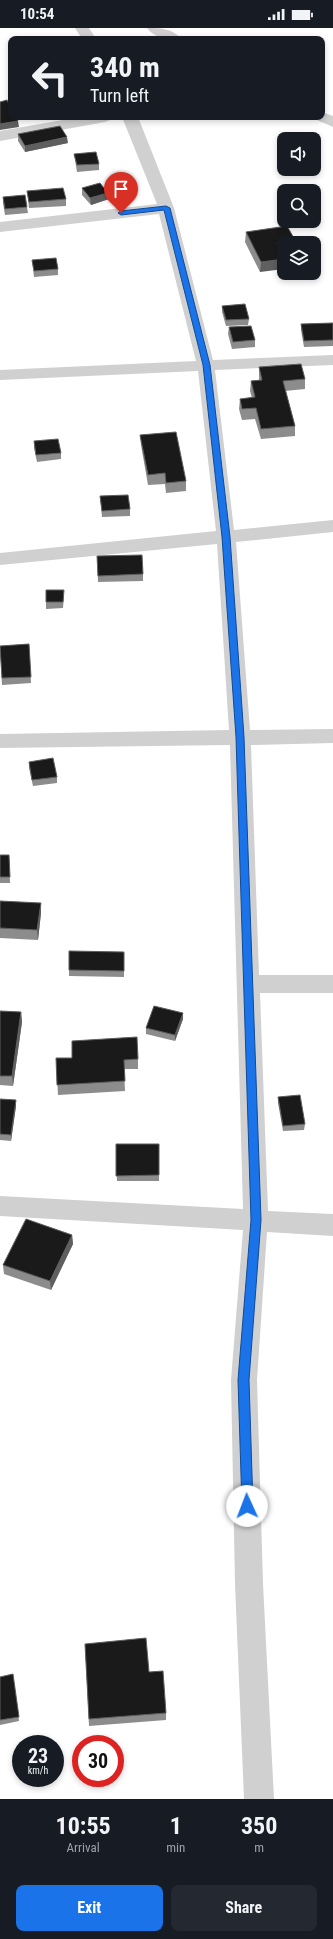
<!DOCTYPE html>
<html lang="en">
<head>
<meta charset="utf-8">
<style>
	body { margin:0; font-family:"Roboto Condensed",sans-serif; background:#242831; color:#f1f3f6; height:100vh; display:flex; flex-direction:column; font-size:15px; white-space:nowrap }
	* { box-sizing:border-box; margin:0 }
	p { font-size:13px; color:#9ea1a6 }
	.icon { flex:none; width:22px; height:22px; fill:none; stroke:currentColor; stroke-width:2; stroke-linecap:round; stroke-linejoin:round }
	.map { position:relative; height:1771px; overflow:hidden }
	.side { display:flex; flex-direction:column; background:#171b24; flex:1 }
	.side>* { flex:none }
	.banner { position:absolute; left:8px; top:8px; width:317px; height:84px; border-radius:8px; box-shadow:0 2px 6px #0003; background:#171b24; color:#f1f3f6; overflow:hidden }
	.tools { position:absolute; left:277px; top:104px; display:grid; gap:8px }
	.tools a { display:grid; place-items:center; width:44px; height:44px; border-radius:8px; background:#171b24; box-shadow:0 2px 6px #0003; font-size:20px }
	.speed { position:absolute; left:12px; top:1707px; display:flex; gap:8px; font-size:20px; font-weight:700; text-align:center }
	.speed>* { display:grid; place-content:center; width:52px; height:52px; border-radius:50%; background:#171b24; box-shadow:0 2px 6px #0003; line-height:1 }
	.speed small { font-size:10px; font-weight:400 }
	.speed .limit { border:6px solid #d22; background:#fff; color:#111 }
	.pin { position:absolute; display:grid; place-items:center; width:34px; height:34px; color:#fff; margin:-41px -17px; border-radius:50% 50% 50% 0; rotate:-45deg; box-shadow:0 0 4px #0007 }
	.pin .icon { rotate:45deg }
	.me { position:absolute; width:44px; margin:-22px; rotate:358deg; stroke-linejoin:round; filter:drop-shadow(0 0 3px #0008) }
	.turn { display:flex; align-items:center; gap:14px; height:84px; padding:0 16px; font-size:18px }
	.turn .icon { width:52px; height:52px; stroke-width:2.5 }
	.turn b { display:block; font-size:28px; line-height:34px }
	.eta { display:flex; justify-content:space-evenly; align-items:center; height:68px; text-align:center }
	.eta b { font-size:24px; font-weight:700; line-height:28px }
	.action { display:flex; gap:8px; margin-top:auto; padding:8px 16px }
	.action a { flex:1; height:46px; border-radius:8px; background:#1a73e8; color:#fff; font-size:16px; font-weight:700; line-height:46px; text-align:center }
	.action a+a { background:#242831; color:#f1f3f6 }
	.status { display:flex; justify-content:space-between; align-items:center; height:28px; padding:0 20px; background:#171b24; direction:ltr }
	.status svg { height:11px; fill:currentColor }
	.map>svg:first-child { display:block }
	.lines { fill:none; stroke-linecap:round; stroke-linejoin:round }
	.minor { fill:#d0d0d0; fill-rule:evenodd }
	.wall { fill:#8c8c8c }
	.shaded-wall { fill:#5f5f5f }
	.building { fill:#1a1a1a; stroke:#5f5f5f }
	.route { fill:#1a73e8; stroke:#114b97 }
</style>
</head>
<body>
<div class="status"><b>10:54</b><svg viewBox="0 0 49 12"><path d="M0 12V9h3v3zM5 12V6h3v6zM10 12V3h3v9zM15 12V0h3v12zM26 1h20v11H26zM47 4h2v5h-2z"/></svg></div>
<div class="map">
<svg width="333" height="1771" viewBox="0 0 333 1771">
	<rect width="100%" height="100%" fill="#fff"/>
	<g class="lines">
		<path class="minor" d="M 75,0 L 89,0 L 96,11 L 82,11 Z
			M 147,0 C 159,0 173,0 181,11 C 169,11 155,11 147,0 Z
			M 322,84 L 333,88 L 333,99 L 317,92 L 314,89 L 322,89 Z
			M 80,89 L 113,89 L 110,92 L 105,94 L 0,113 L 0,103 Z
			M 122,89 L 138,89 L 174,180 L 213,332 L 333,327 L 333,337 L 215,342 L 234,502 L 333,492 L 333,504 L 236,514 L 250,702 L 333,701 L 333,715 L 251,717 L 259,947 L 333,947 L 333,965 L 260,965 L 268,1183 L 333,1186 L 333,1208 L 267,1204 L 257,1352 L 263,1556 L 274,1771 L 244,1771 L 235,1556 L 231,1352 L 243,1202 L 0,1188 L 0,1168 L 243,1181 L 230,717 L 0,720 L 0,706 L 229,702 L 217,516 L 0,537 L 0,525 L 216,503 L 198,343 L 0,352 L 0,342 L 196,333 L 159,186 L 0,204 L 0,194 L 157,176 Z"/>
	</g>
	<path class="wall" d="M 18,106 L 68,115 L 25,124 L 18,113 Z
		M 74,126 L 99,136 L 99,142 L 77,144 Z
		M 82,160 L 109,171 L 91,177 L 82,167 Z
		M 27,163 L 66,171 L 66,178 L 29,180 Z
		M 3,169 L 27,179 L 28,185 L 5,187 L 3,175 Z
		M 246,204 L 295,212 L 295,215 L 284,215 L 284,224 L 282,224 L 260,244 L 245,214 Z
		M 32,232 L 58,241 L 58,247 L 34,249 Z
		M 222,278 L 249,291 L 248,297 L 226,298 L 222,284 Z
		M 333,295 L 333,318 L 304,319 L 301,302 L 301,296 Z
		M 229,299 L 255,312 L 255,319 L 232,321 L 228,306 Z
		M 259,339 L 305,351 L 305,361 L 285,363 L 295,398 L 295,408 L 261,411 L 255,391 L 242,392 L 239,381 L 240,371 L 252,370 L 250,363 L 251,353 L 259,352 Z
		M 140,407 L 186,453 L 186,463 L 166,465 L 165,456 L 148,457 L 141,417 Z
		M 34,413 L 61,425 L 61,431 L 37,434 L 34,420 Z
		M 100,468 L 130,481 L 130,488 L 102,489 Z
		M 97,528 L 143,546 L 143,553 L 98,554 Z
		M 64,568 L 63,580 L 46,581 L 46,574 Z
		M 29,616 L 31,655 L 2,657 L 0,618 Z
		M 29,734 L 57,749 L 57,755 L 33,758 L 29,740 Z
		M 0,827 L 9,827 L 10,855 L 0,855 Z
		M 0,873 L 41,885 L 38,912 L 0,910 Z
		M 124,930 L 124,949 L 69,948 L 69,942 Z
		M 0,983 L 21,984 L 22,994 L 13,1058 L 0,1057 Z
		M 183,985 L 183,991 L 175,1013 L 146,1006 L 146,1000 Z
		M 56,1030 L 72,1030 L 138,1031 L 138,1041 L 124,1041 L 125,1063 L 58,1067 Z
		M 278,1069 L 305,1096 L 304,1102 L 283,1103 L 278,1075 Z
		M 0,1071 L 16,1072 L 16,1078 L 11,1113 L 0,1112 Z
		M 116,1116 L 159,1116 L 159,1153 L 117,1153 Z
		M 72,1207 L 73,1216 L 51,1262 L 4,1246 L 3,1237 Z
		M 85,1616 L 149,1644 L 166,1685 L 166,1692 L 89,1698 Z
		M 13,1646 L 19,1693 L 0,1697 L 0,1649 Z"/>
	<path class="shaded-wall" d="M 18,93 L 19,99 L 0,102 L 0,96 Z
		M 67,109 L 68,115 L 25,124 L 25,118 Z
		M 108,165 L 109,171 L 91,177 L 90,170 Z
		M 295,212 L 295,215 L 284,215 L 284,224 L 277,225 L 277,215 Z
		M 284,231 L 284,241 L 260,244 L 261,234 Z
		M 41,875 L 41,885 L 38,912 L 37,902 Z
		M 21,984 L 22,994 L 13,1058 L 12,1048 Z
		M 183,985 L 183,991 L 175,1013 L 175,1007 Z
		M 16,1072 L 16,1078 L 11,1113 L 11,1107 Z
		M 72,1207 L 73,1216 L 51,1262 L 50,1253 Z"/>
	<path class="building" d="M 7,72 L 11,80 L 11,89 L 16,89 L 18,93 L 0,96 L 0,74 Z
		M 60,98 L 67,109 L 25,118 L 18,106 Z
		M 96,124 L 99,136 L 77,137 L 74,126 Z
		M 100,155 L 108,165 L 90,170 L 82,160 Z
		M 63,160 L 66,171 L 29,174 L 27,163 Z
		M 25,167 L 27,179 L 5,181 L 3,169 Z
		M 287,198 L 295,212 L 277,215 L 284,228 L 284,231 L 261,234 L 246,204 Z
		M 56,230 L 58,241 L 34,243 L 32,232 Z
		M 245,276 L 249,291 L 226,292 L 222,278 Z
		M 333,295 L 333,312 L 304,313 L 301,296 Z
		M 251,298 L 255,312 L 233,314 L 229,299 Z
		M 301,336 L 305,351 L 283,353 L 295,398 L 261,401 L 256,380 L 242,381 L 240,371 L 255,369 L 251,353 L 262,352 L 259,339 Z
		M 176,404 L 186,453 L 166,455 L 165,445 L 148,447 L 140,407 Z
		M 58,411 L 61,425 L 36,427 L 34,413 Z
		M 128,467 L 130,481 L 102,483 L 100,468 Z
		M 142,527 L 143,546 L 98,548 L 97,528 Z
		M 46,562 L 64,562 L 63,574 L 46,574 Z
		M 29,616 L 31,649 L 2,650 L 0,618 Z
		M 53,730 L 57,749 L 32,752 L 29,734 Z
		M 0,827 L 9,827 L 10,849 L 0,849 Z
		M 0,873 L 41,875 L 37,902 L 0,900 Z
		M 69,923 L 124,924 L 124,943 L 69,942 Z
		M 154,978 L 183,985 L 175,1007 L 146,1000 Z
		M 0,983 L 21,984 L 12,1048 L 0,1048 Z
		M 137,1009 L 138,1031 L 124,1032 L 125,1053 L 57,1057 L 56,1030 L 72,1030 L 72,1013 Z
		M 300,1067 L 305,1096 L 283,1098 L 278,1069 Z
		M 0,1071 L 16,1072 L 11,1107 L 0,1106 Z
		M 116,1116 L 159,1116 L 159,1147 L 116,1148 Z
		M 26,1191 L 72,1207 L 50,1253 L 3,1237 Z
		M 146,1610 L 149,1644 L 163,1643 L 166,1685 L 89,1691 L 85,1616 Z
		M 13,1646 L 19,1689 L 0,1692 L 0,1649 Z"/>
	<path class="route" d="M 166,178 L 170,180 L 210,337 L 230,509 L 244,709 L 261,1192 L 249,1352 L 253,1478 L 251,1481 L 247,1483 L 243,1481 L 242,1478 L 238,1352 L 251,1192 L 236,709 L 222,509 L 203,337 L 164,182 L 121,187 L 118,185 L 121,183 Z"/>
</svg>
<div class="tools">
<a><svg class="icon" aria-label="sound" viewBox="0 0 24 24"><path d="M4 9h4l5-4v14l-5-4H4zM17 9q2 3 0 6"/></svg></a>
<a><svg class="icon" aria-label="search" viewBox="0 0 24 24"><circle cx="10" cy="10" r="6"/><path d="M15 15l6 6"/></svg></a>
<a><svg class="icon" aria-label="layers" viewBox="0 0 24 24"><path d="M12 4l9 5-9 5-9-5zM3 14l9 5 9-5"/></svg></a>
</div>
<div class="speed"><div>23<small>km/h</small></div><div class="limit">30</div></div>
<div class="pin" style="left:121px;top:185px;background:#d93025"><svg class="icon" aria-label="arrive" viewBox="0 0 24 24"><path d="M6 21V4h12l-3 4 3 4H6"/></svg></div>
<svg class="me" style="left:247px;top:1478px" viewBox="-20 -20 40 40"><circle r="19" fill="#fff"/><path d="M0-13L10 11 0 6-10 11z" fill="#1a73e8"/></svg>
<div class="banner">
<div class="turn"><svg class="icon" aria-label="left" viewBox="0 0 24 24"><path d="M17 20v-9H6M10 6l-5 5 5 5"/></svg><div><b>340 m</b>Turn left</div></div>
</div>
</div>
<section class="side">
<div class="eta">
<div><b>10:55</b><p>Arrival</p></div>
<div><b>1</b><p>min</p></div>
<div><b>350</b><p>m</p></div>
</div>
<div class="action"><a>Exit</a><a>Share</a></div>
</section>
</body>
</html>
